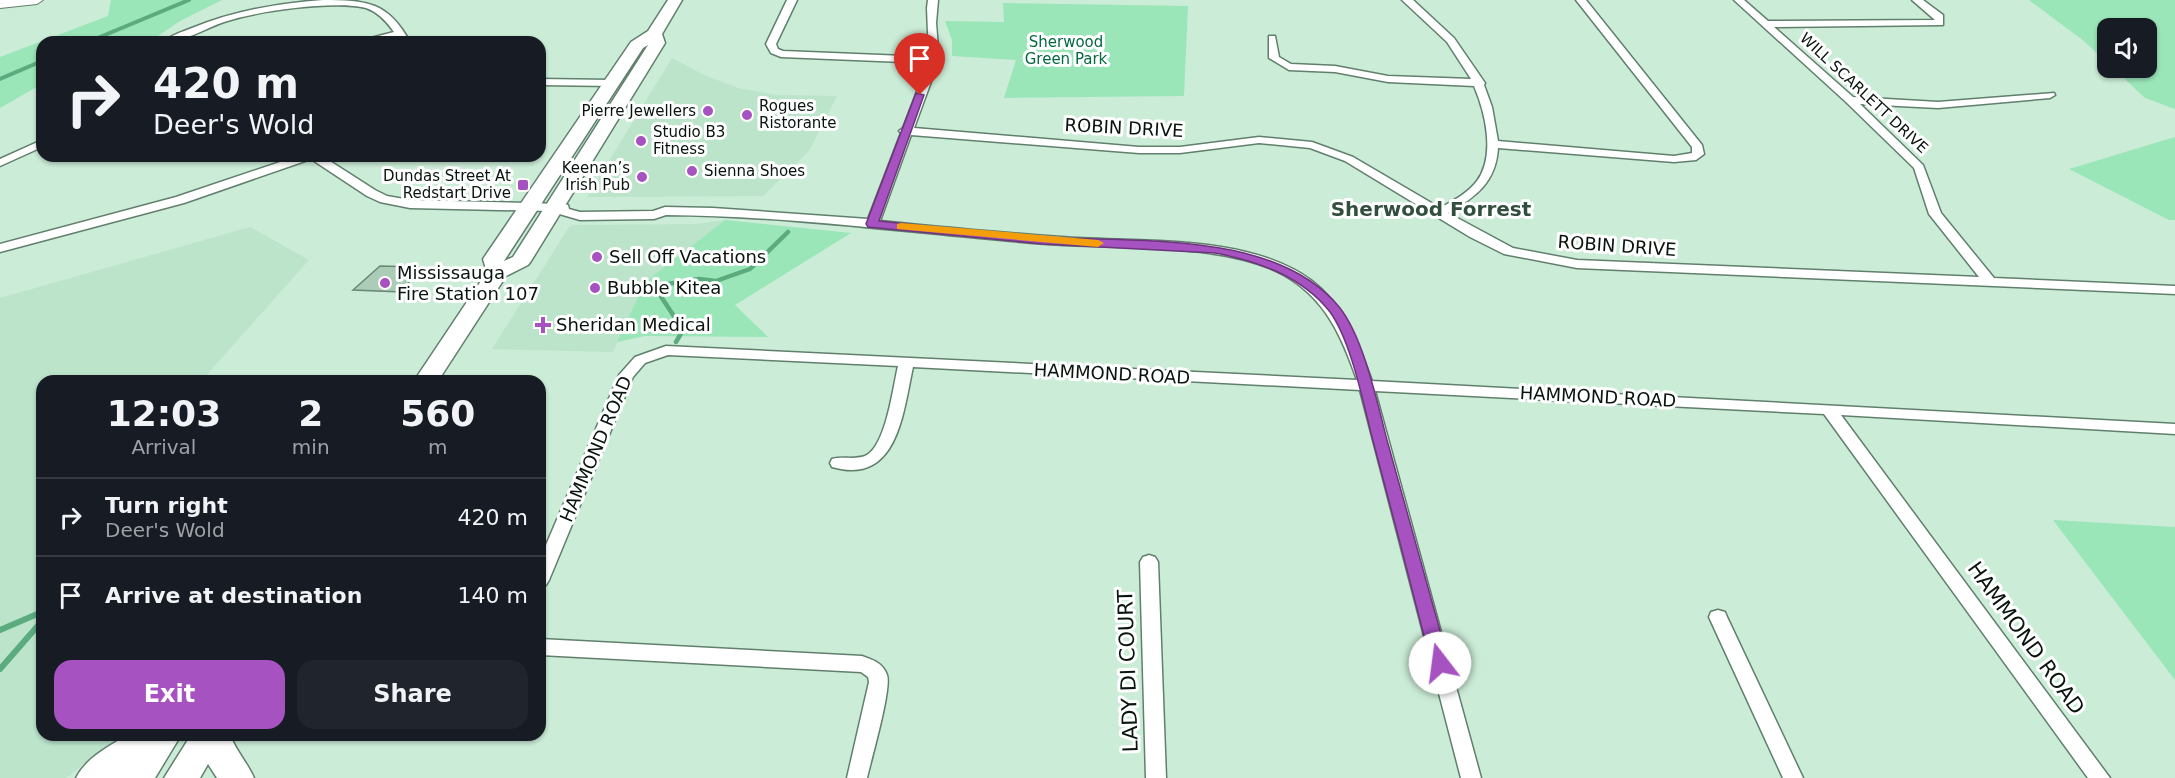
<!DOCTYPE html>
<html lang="en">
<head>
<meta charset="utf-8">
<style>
	body { margin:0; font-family:"DejaVu Sans",sans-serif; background:#20242c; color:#f1f3f6; height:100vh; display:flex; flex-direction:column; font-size:22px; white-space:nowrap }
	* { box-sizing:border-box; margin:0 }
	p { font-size:20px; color:#9ea1a6 }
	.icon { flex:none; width:33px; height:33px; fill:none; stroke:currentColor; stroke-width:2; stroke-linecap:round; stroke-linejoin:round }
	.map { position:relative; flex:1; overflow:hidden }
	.panel { position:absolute; left:36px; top:375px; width:510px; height:366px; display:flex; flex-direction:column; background:#171b24; border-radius:18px; box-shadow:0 2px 4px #0004 }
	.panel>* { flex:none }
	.top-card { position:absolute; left:36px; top:36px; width:510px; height:126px; border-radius:18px; box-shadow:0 2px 4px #0004; background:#171b24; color:#f1f3f6; overflow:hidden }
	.tools { position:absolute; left:2097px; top:18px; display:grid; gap:12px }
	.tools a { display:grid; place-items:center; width:60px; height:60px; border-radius:12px; background:#171b24; box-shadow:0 2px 4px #0004; font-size:30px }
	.pin { position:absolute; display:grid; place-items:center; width:51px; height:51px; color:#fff; margin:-62px -26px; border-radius:50% 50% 50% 0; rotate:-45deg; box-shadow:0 0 6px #0007 }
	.pin .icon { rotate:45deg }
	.me { position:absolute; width:66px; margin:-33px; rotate:345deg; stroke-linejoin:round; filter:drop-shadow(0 0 4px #0008) }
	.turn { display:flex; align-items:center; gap:21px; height:126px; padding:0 18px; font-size:27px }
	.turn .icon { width:78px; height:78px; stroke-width:2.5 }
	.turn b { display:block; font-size:42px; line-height:51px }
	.eta { display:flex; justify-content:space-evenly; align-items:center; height:102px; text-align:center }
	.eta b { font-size:36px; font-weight:600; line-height:42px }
	.primary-button { display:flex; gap:12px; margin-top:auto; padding:12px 18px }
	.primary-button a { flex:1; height:69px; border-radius:18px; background:#a652c0; color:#fff; font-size:24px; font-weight:600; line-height:69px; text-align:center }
	.primary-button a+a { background:#20242c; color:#f1f3f6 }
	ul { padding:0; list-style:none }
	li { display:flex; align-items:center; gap:18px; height:78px; padding:0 18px; border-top:2px solid #363941 }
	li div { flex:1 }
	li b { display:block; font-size:22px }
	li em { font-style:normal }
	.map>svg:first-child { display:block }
	.built { fill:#bbe4cb }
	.green { fill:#9ae6b9 }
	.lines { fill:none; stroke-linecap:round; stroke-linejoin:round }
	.stream-far2 { stroke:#5bab7e; stroke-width:4 }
	.stream-far1 { stroke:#5bab7e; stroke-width:4.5 }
	.stream { stroke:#5bab7e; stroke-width:6 }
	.building { fill:#abccb7; stroke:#698875; stroke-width:1.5 }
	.minor-casing { stroke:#617f6d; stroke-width:3 }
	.tertiary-casing { stroke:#617f6d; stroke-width:2 }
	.primary-casing { stroke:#617f6d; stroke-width:3 }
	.minor { fill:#fff; fill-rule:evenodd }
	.tertiary { fill:#fff; fill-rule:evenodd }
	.primary { fill:#fff; fill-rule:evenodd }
	.route { fill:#a652c0; stroke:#6c357d; stroke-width:1.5 }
	.slow { fill:#f59e0b }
	.poi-dot { fill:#a652c0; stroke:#fff; stroke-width:2 }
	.labels { text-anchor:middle; stroke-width:6; stroke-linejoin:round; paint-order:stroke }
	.far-park-label { font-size:15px; fill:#04693f; stroke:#fff }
	.far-street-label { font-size:15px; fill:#08140d; stroke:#fff }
	.far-poi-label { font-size:15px; fill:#08140d; stroke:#fff; text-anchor:start }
	.street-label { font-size:18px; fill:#08140d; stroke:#fff }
	.poi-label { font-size:18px; fill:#08140d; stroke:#fff; text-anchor:start }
	.neighbourhood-label { font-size:20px; font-weight:bold; fill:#324f3e; stroke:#fff }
	.near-street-label { font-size:21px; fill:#08140d; stroke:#fff }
</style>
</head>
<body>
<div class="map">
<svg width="2175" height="778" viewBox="0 0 2175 778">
	<rect width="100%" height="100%" fill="#cbecd7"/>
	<path class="built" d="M 672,58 L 704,75 L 738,88 L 777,95 L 837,96 L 809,151 L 763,196 L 587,197 Z
		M 725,220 L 645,282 L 613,352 L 492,349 L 569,227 L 573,225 L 696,224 Z
		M 250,227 L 309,260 L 201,381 L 42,381 L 42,735 L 122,735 L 66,778 L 0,778 L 0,298 Z"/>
	<path class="green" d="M 111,0 L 222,0 L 180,21 L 149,42 L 42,42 L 42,84 L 0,108 L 0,57 L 108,16 Z
		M 2029,0 L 2175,0 L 2175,109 L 2145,98 L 2113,68 L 2146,68 L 2146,28 L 2108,28 L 2107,63 L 2084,41 Z
		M 1003,3 L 1188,6 L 1184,96 L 1004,98 L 1016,60 L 952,56 L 952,40 L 945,21 L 1004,22 Z
		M 2175,137 L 2175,220 L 2169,220 L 2069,169 Z
		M 725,220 L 851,233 L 735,305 L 768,337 L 645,336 L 617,342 L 645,282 Z
		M 2053,520 L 2175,527 L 2175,680 Z"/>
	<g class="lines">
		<path class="stream-far2" d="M 88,42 L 189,0
			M 0,79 L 42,61"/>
		<path class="stream-far1" d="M 676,342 L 683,330 L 658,292 L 668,284 L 699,279 L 716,281 L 750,269 L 788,232"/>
		<path class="stream" d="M 0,630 L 42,612
			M 0,669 L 42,621"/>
	</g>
	<path class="building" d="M 380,266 L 420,267 L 402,292 L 353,290 Z"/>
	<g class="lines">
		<g class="minor-casing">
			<path id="minor" d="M 323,0 C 367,0 388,2 410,42 L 400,42 L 397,37 L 373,42 L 355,42 L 394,32 C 387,22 378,12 366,8 C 333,0 258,11 224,22 C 204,29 184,42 163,42 C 171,35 182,32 192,28 C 234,11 278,3 323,0 Z
				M 787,0 L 797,0 L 776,44 L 778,49 L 783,51 L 929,57 L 927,8 L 928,0 L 938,0 L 936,23 L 939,60 L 914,128 L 1139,147 L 1180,147 L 1259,137 L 1312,142 L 1353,157 L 1440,208 C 1453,201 1468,193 1477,181 C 1496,155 1485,112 1474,86 L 1388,82 L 1335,72 L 1289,70 L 1269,58 L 1269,36 L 1275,36 L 1279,57 L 1291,64 L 1335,66 L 1388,76 L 1471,79 L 1447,42 L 1402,0 L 1413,0 L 1454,38 L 1485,83 L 1484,85 L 1492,107 L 1498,141 L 1674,156 L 1692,153 L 1692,147 L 1576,0 L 1586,0 L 1702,145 L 1704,154 L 1696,160 L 1674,162 L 1498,148 C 1496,182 1476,197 1448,213 L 1513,248 L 1577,260 L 1979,277 L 1929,214 L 1914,168 L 1846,102 L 1734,0 L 1744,0 L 1768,21 L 1935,20 L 1912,0 L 1923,0 L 1943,15 L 1943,25 L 1774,27 L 1853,97 L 1938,102 L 2054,93 L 2055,95 L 2050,98 L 1938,108 L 1860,104 L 1923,165 L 1941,213 L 1994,278 L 2175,286 L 2175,294 L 1577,268 L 1504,254 L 1470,237 L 1345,161 L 1310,148 L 1259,143 L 1180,153 L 1139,153 L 911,135 L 880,221 C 940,227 1000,233 1061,237 C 1138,243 1248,233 1312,281 C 1345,306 1358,344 1372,381 L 2175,424 L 2175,434 L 1841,415 L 2110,778 L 2088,778 L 1824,414 L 1375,391 L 1481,778 L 1461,778 L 1360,390 L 913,367 C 903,412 898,486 832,467 L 830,463 L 832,459 C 843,456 854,460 865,456 C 886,447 893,387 898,366 L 668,355 L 645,363 L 633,377 L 549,580 L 546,585 L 540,587 L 540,559 L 619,375 L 635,357 L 666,346 L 1357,380 C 1342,337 1326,299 1284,275 C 1224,242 1116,249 1047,244 C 920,234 794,216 666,215 L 654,219 L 580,220 L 549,211 L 410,208 L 380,202 L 367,196 L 311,159 L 184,203 L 0,252 L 0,244 L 176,197 L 298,156 L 322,156 L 375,190 L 387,196 L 410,200 L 564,204 L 568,205 L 569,209 L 580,212 L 653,211 L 665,207 L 713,208 L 868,219 L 901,133 L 899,131 L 903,128 L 928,63 L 781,57 L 771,53 L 766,44 Z
				M 540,79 L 612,80 L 617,83 L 612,86 L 540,85 Z
				M 42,140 L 42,147 L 0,166 L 0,159 Z
				M 1149,555 L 1155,557 L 1158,562 L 1166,778 L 1146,778 L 1140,562 L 1143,557 Z
				M 1718,610 L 1725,612 L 1727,617 L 1803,778 L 1783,778 L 1709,617 L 1711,612 Z
				M 540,639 L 862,656 C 873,660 883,663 887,675 C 892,688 871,760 867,778 L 847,778 L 869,682 L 868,677 L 861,672 L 540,655 Z"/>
		</g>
		<g class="tertiary-casing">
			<path id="tertiary" d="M 0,0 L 43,0 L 37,4 L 0,8 Z"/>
		</g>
		<g class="primary-casing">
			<path id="primary" d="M 668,0 L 682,0 L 662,34 L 665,43 L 531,261 L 528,265 L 506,276 L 438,381 L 414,381 L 487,272 L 483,259 L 631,42 L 648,31 ZM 648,45 L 513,257 L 504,261 L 643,48 Z
				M 128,735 L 181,735 L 155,778 L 76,778 C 86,758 109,746 128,735 Z
				M 191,735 L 230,735 C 236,751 247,762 254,778 L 217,778 L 208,764 L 200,778 L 164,778 Z"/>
		</g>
		<use href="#minor" class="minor"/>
		<use href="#tertiary" class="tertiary"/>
		<use href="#primary" class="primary"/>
	</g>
	<path class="route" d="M 916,93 L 924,95 L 879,221 C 934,227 990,233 1046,237 C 1137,243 1277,230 1340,308 C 1364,339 1377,402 1387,440 C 1408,514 1428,589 1449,663 L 1446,668 L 1440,670 L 1434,668 L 1431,663 C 1412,588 1392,512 1372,437 C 1363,402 1351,341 1330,312 C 1302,276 1257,261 1215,253 L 1043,244 L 868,227 L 866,224 Z"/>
	<path class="slow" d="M 901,223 L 1098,240 L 1104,243 L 1098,247 L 897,229 L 897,224 Z"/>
	<g class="poi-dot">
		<circle cx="708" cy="111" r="6"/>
		<circle cx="747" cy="115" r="6"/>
		<circle cx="641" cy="141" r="6"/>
		<circle cx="692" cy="171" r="6"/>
		<circle cx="642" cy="177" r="6"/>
		<rect x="517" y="179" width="12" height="12" rx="3"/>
		<circle cx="597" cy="257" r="6"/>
		<circle cx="385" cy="283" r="6"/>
		<circle cx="595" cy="288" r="6"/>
		<path d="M540 316h6v6h6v6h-6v6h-6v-6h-6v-6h6z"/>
	</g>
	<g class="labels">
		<g class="far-park-label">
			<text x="1066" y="47">Sherwood<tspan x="1066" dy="17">Green Park</tspan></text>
		</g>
		<g class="far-street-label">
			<text transform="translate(1864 93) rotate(43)" y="5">WILL SCARLETT DRIVE</text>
		</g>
		<g class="far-poi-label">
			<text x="759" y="111">Rogues<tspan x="759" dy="17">Ristorante</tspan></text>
			<text x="696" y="116" text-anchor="end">Pierre Jewellers</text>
			<text x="653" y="137">Studio B3<tspan x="653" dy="17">Fitness</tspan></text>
			<text x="630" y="173" text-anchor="end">Keenan’s<tspan x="630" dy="17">Irish Pub</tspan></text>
			<text x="704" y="176">Sienna Shoes</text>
			<text x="511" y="181" text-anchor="end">Dundas Street At<tspan x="511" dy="17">Redstart Drive</tspan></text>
		</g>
		<g class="street-label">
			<text transform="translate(1124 128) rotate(3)" y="6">ROBIN DRIVE</text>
			<text transform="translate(1617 246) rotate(4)" y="6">ROBIN DRIVE</text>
			<text transform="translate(1112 374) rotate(3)" y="6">HAMMOND ROAD</text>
			<text transform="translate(1598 397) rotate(3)" y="6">HAMMOND ROAD</text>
			<text transform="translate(596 449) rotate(-67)" y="6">HAMMOND ROAD</text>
		</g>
		<g class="poi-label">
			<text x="609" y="263">Sell Off Vacations</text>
			<text x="397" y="279">Mississauga<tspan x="397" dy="21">Fire Station 107</tspan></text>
			<text x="607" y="294">Bubble Kitea</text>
			<text x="556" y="331">Sheridan Medical</text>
		</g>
		<g class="neighbourhood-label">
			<text x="1431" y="216">Sherwood Forrest</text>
		</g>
		<g class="near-street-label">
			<text transform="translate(2026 638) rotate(54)" y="7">HAMMOND ROAD</text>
			<text transform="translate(1128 671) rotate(-92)" y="7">LADY DI COURT</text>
		</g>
	</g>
</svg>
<div class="tools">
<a><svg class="icon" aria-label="sound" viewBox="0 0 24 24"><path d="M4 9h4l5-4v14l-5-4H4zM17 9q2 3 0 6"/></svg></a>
</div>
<div class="pin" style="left:920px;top:95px;background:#d93025"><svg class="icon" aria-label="arrive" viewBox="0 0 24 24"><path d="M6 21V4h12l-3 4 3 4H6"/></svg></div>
<svg class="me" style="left:1440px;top:663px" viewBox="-20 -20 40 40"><circle r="19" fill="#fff"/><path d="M0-13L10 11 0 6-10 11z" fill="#a652c0"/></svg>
<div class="top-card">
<div class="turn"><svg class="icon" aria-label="right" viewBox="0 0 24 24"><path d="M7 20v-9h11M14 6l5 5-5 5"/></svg><div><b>420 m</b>Deer's Wold</div></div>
</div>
<section class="panel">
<div class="eta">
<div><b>12:03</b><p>Arrival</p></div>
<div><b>2</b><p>min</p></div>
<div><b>560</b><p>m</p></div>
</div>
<ul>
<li><svg class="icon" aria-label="right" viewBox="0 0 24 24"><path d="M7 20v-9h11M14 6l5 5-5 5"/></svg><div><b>Turn right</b><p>Deer's Wold</p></div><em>420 m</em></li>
<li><svg class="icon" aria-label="arrive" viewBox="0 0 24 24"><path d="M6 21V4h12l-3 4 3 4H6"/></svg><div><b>Arrive at destination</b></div><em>140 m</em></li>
</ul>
<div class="primary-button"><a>Exit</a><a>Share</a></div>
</section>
</div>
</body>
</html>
